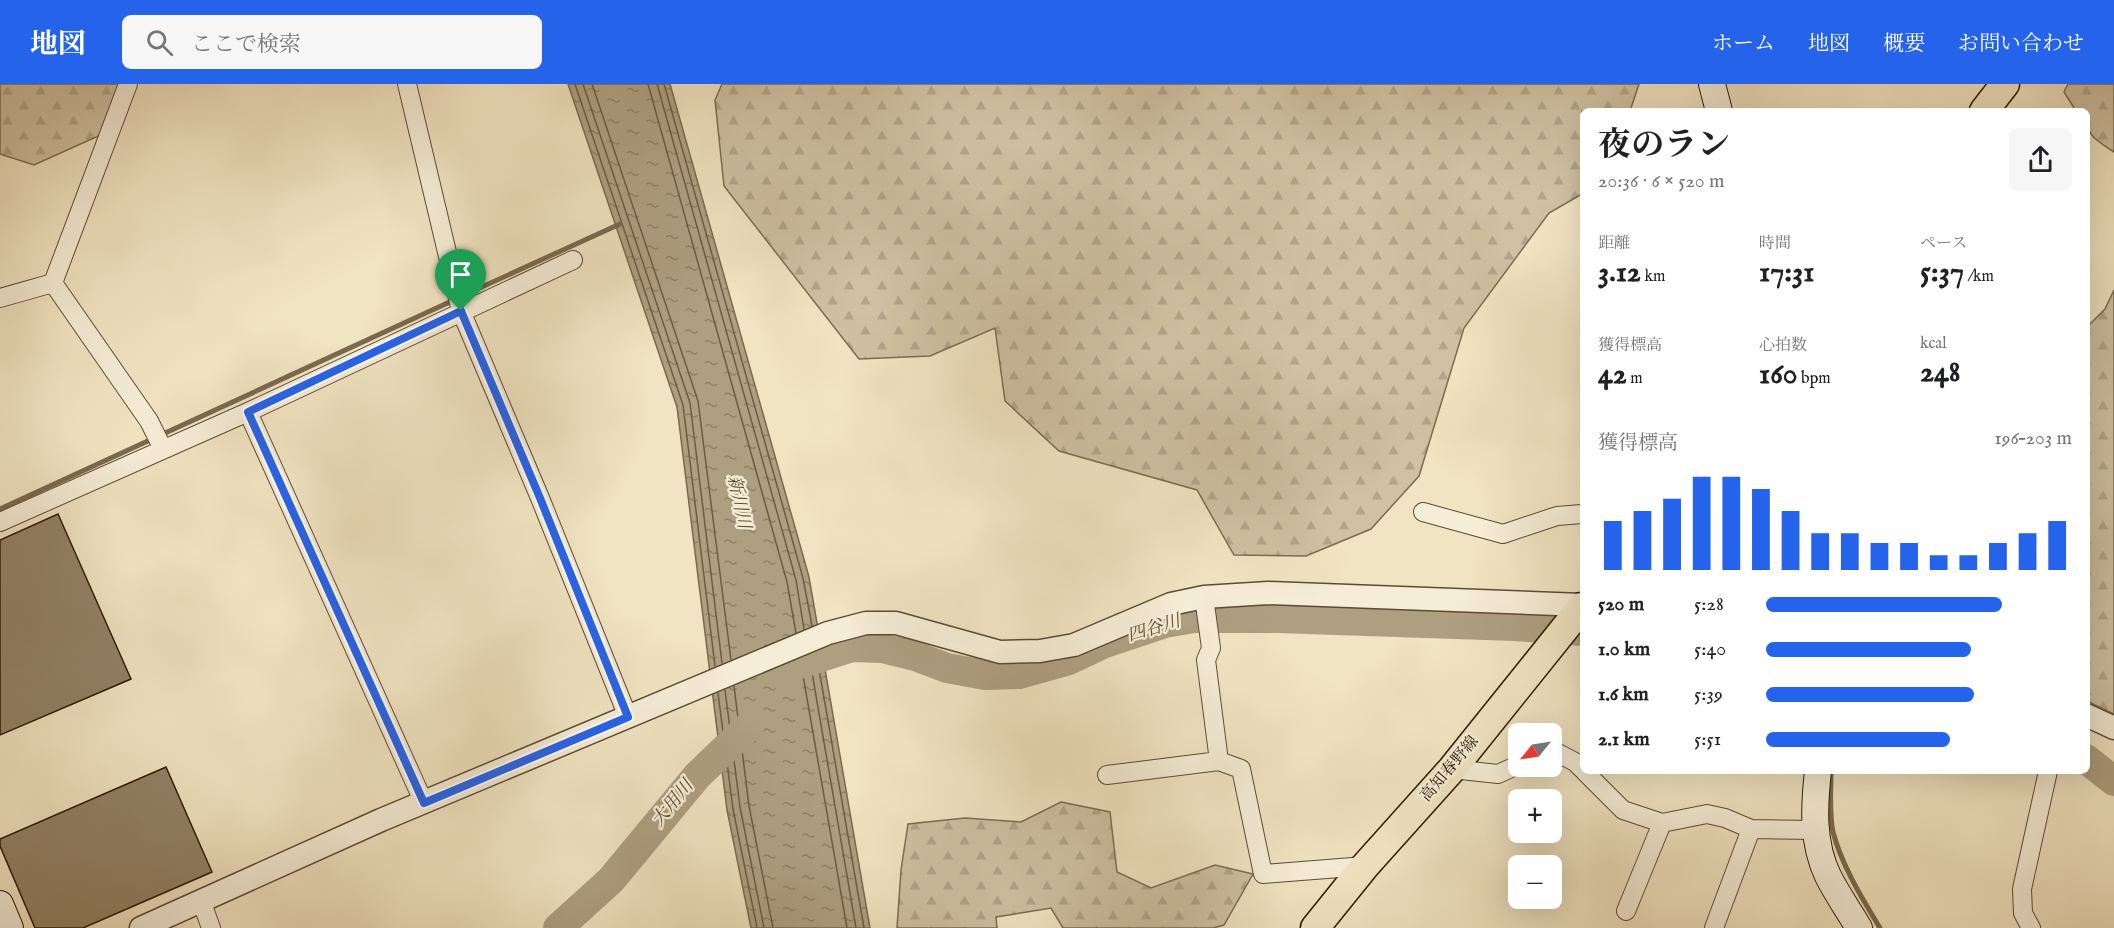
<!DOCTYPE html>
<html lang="ja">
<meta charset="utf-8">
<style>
:root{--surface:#fff;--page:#f6f6f6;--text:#202124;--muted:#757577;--accent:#2563eb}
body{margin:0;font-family:"IM FELL English","Noto Serif JP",serif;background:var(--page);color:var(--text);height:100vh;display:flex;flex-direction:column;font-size:22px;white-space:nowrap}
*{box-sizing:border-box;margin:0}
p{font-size:20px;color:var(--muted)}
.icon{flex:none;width:33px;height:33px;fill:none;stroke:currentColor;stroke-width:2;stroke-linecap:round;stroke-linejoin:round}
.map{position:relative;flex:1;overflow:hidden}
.side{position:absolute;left:1580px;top:24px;width:510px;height:666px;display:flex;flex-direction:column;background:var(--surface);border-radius:9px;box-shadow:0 6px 24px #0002}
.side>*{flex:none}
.needle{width:39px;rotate:240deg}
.tools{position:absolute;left:1508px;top:639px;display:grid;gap:12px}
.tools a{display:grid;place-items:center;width:54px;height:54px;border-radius:9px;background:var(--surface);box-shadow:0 6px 24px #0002;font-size:30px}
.pin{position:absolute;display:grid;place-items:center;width:51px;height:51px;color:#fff;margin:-62px -26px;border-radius:50% 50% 50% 0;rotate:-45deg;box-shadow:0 0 6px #0007}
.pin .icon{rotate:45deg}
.round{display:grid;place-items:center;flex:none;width:63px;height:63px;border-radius:9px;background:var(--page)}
.head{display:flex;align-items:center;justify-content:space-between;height:102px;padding:0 18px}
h1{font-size:33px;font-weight:700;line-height:45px}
.metrics{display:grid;grid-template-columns:repeat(3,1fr);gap:9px;height:102px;padding:6px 18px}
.metrics div{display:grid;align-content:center}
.metrics b{font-size:30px;font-weight:700}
.metrics small{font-size:16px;font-weight:400}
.metrics p{font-size:16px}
.chart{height:168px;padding:12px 18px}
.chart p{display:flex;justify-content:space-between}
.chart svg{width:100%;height:108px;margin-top:6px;stroke:var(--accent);stroke-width:6}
ul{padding:0 18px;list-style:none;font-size:20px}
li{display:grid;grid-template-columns:96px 72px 1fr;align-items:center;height:45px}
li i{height:15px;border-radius:8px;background:var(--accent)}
header{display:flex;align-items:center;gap:36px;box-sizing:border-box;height:84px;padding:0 30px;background:var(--accent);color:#fff}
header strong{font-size:28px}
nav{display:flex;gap:33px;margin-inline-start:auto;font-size:21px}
.search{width:420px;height:54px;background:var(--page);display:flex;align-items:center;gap:15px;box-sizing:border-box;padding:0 21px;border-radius:9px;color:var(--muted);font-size:22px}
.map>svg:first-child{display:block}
</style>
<header>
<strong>地図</strong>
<div class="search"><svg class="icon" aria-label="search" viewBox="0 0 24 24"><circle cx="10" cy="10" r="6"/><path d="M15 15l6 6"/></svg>ここで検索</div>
<nav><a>ホーム</a><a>地図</a><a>概要</a><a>お問い合わせ</a></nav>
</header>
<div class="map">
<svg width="2114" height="844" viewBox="0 0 2114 844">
<defs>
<pattern id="forest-firs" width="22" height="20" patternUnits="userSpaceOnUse" patternTransform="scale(1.5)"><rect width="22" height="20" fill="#cfc1a2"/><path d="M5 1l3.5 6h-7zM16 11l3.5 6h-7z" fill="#b2a58a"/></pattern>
<pattern id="water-ripples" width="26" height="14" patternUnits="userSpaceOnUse" patternTransform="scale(1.5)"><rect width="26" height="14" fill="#ae9f81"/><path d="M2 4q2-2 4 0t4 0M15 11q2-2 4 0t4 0" fill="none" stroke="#8e8167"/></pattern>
</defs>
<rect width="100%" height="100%" fill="#f1e4c2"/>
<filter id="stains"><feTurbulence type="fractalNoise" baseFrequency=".00333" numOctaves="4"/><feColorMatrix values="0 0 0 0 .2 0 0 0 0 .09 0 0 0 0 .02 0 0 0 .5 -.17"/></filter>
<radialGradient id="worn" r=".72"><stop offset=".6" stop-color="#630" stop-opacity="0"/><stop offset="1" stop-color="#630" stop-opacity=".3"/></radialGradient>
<path fill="url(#forest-firs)" stroke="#7d6c52" stroke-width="1.5" d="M0,0H123L103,50L34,81L0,70Z
M722,0H1639L1630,27H1582V110L1549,129L1464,244L1419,392L1371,445L1306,472L1234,471L1197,406L1059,367L1005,317L995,244L930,272L859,275L724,102L715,16Z
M2068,0H2114V68C2094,55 2086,52 2086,27H2076L2064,8Z
M2114,206V630L2087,617L2086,244L2105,225Z
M1061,718L1110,728L1117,788L1151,804L1215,781L1253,790L1224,841L1213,844H1063L1051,824L996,833L997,844H897L901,786L908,740L965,734L1021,738Z"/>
<path fill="url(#water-ripples)" stroke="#7a694f" stroke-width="1.5" d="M568,0H670L809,493L870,844H751L727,726L677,323Z"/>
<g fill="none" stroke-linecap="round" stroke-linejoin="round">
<path stroke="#6c5c42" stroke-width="1.5" d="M575,0L683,321L715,582
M583,0L690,319L722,579
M592,0L698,317L731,576
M648,0L787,498L796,549
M657,0L796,496L804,545
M664,0L803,494L812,542
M816,568L864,844
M809,571L856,844
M800,574L847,844
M734,602L749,722L773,844
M725,606L740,723L764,844
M718,609L733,725L757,844"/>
<path stroke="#7a694f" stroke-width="5" d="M462,212L620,140
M0,425L454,216
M1831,687C1831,706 1829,729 1833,748C1842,782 1862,814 1880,844"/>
<path stroke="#ae9f81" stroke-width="30" d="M784,585L852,563L882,564L915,572L947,584L985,591L1019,590L1069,576L1105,559L1165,539L1194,534H1278L1515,542L1582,547
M2086,675L2114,697
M558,844L611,796L697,692L749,642"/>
</g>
<path fill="#928266" stroke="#2b1803" stroke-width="1.5" d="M58,430L131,595L0,651V456Z
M166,683L212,788L83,844H35L0,762V755Z"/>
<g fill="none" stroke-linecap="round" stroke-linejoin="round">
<g stroke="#5c4b33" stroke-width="20">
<path id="minor" d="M407,0L461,227L540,414L628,633
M53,199L149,337L163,365
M0,214L53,199L128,0
M248,328L424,719
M1423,428L1503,450L1557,432L1582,430
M0,438L248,328L573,176
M1204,513L1211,564L1206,576L1219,677L1241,685L1263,790L1365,782
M1551,670L1556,668L1575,678L1582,685
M1452,685L1498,690L1518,681
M1584,687L1623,726L1662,739L1707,730L1725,734L1751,745L1815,746
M1107,691L1219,677
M201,816L211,844
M1626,827L1662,739
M1714,844L1751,745
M2031,844L2023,829L2022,805L2048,687"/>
</g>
<g stroke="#5c4b33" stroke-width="25">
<path id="tertiary" d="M2086,631L2114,644
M141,844L381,736L828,549L866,539H896L1000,568L1040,567L1074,561L1171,520L1204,513L1268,509L1582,521"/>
</g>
<g stroke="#2b1803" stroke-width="28">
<path id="secondary" d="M1712,0L1719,27
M1818,687C1814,722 1812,759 1828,792C1837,810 1849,827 1859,844
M0,820L10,844"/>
</g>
<g stroke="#2b1803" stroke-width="31">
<path id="primary" d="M1984,27L2005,0
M1315,844L1365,782L1452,685L1582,523"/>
</g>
<use href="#minor" stroke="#f6edd7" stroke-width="18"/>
<use href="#tertiary" stroke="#f6edd7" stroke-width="22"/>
<use href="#secondary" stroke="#f6edd7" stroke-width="26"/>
<use href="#primary" stroke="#f1e4c2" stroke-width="28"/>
</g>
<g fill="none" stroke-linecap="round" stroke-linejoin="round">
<g stroke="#fff" stroke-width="12">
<path id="route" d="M461,227L540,414L628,633L424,719L248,328Z"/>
</g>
<use href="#route" stroke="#2563eb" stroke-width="8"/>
</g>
<g text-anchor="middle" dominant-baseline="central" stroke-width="4.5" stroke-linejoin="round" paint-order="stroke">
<g font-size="16" fill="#2b1803" stroke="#f6edd7">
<text transform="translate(1450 685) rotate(-50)">高知春野線</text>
</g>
<g font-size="18" font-style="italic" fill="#5f4e35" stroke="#f6edd7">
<text transform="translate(738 418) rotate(78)">新川川</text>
<text transform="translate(1154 545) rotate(-17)">四谷川</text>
<text transform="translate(673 720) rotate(-51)">大用川</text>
</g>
</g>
<rect width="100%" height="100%" filter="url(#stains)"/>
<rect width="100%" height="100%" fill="url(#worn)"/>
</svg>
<div class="tools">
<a><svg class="needle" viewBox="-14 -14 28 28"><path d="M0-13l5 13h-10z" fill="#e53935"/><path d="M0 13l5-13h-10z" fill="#757577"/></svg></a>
<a>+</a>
<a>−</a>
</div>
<div class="pin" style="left:461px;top:227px;background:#1e9e55"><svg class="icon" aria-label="arrive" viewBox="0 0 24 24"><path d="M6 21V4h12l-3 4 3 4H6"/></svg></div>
<section class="side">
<div class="head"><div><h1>夜のラン</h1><p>20:36 · 6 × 520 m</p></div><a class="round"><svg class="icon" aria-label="share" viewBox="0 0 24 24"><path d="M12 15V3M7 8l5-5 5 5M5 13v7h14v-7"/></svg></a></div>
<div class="metrics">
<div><p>距離</p><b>3.12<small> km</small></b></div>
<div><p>時間</p><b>17:31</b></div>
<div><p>ペース</p><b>5:37<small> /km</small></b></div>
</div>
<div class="metrics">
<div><p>獲得標高</p><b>42<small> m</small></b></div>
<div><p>心拍数</p><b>160<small> bpm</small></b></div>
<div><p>kcal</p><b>248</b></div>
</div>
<div class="chart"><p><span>獲得標高</span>196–203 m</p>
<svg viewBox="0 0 160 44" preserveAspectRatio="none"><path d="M5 44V24M15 44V20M25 44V15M35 44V6M45 44V6M55 44V11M65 44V20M75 44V29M85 44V29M95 44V33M105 44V33M115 44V38M125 44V38M135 44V33M145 44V29M155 44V24"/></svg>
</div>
<ul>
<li><b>520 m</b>5:28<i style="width:77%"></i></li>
<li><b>1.0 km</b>5:40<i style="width:67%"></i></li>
<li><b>1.6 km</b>5:39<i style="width:68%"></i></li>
<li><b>2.1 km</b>5:51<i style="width:60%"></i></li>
</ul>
</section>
</div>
